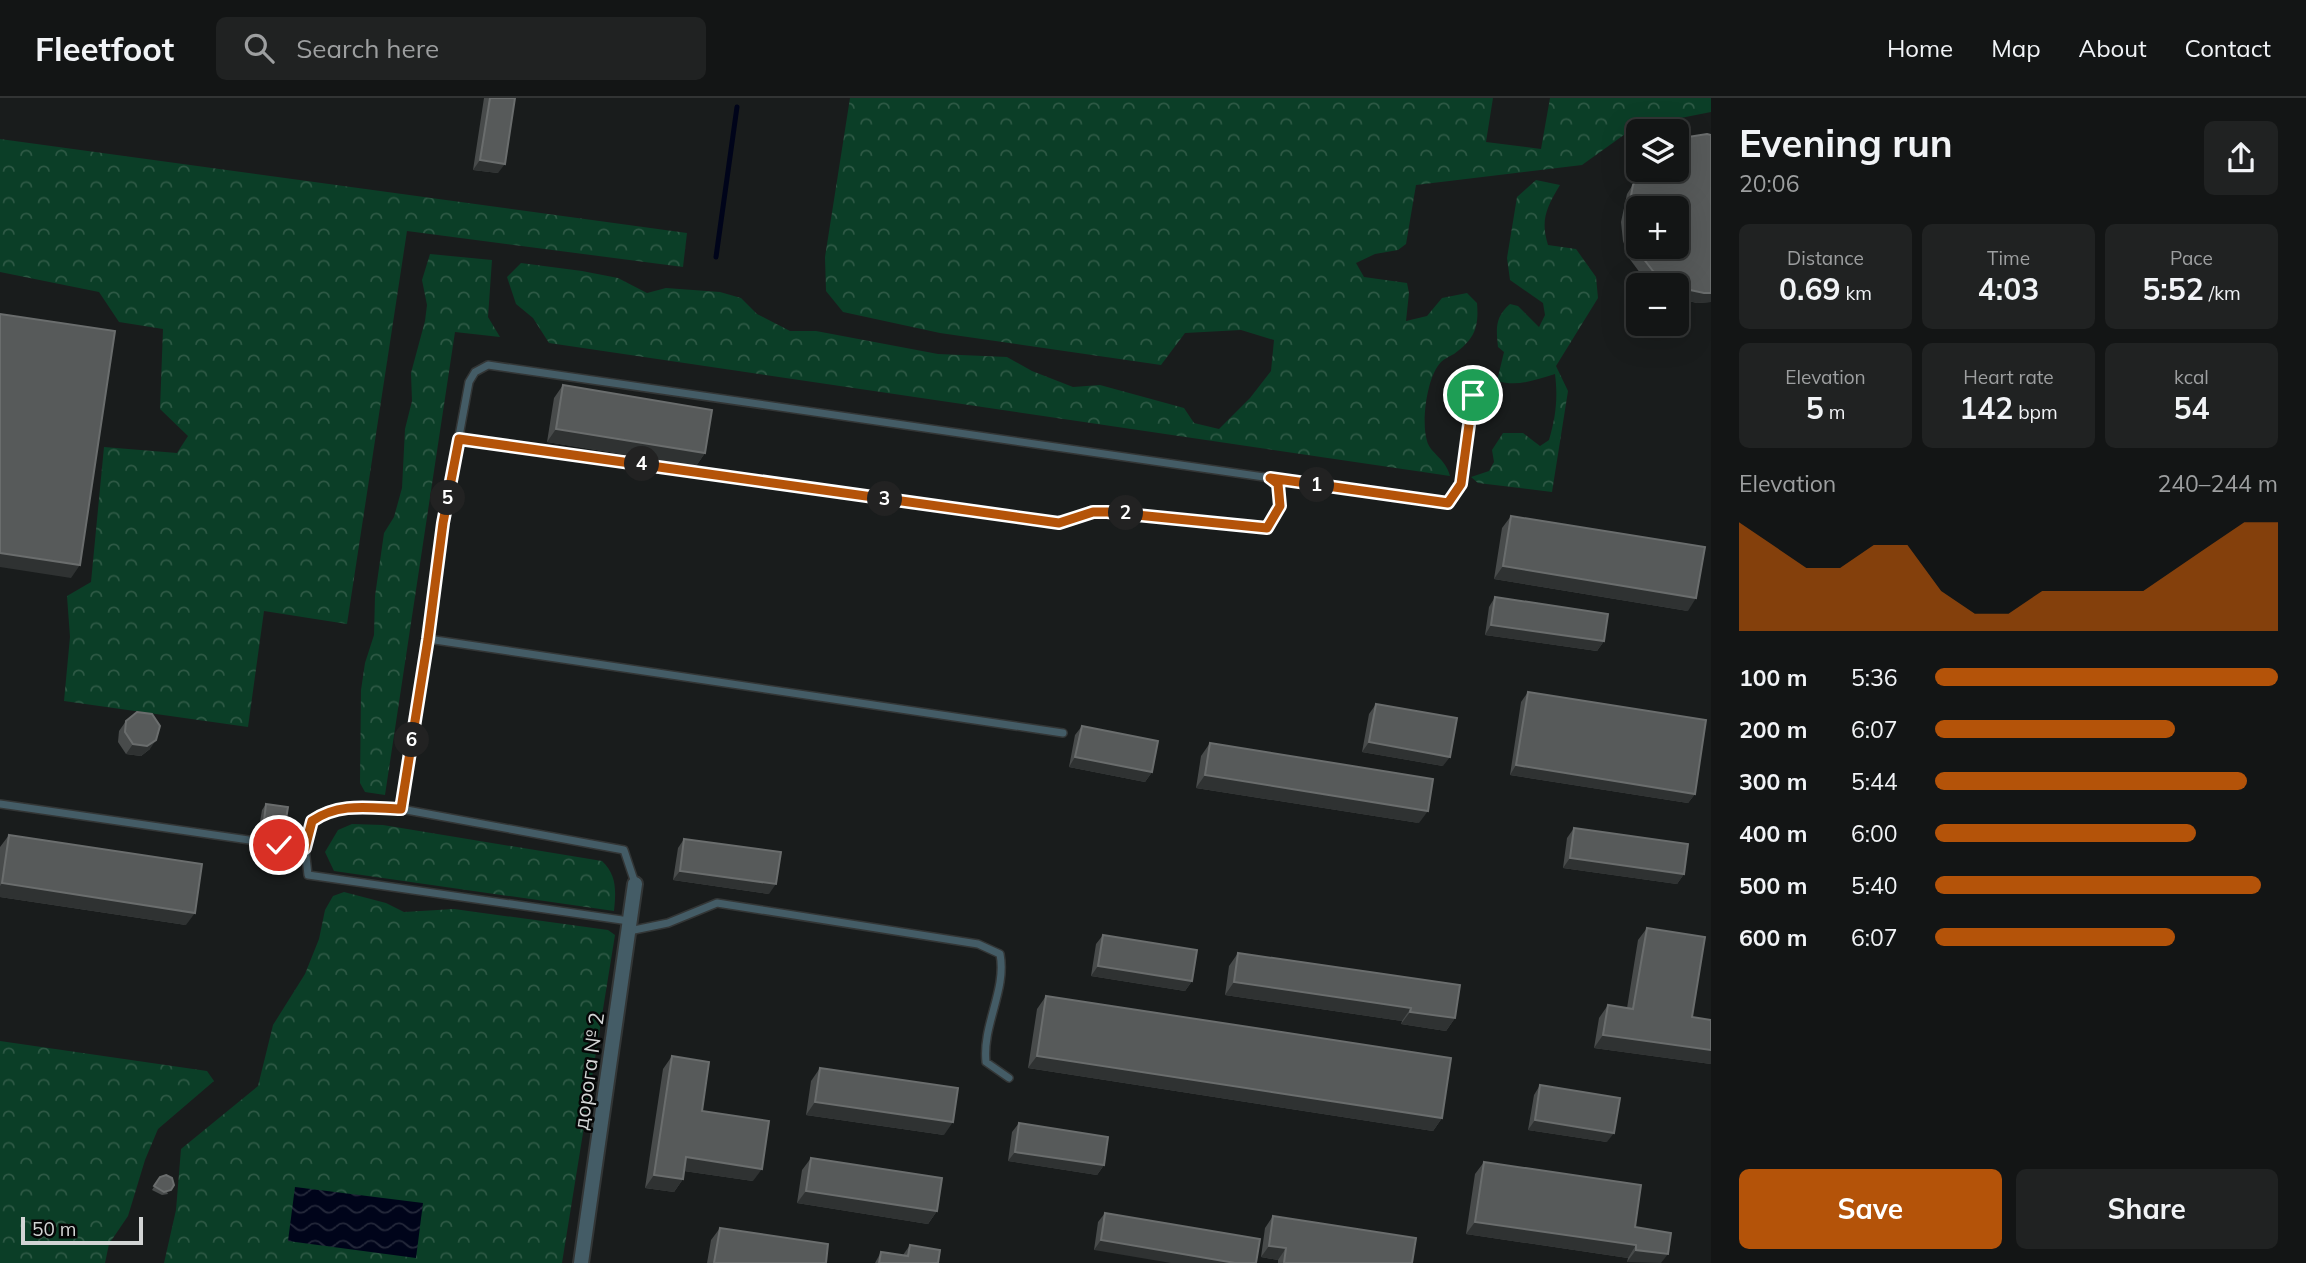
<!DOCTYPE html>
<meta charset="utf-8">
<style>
:root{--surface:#131515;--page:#202222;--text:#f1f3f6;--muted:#9d9fa0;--line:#323434;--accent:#b45309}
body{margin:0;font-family:Mulish,sans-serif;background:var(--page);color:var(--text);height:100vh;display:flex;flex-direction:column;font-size:26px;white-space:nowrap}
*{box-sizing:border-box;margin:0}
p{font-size:23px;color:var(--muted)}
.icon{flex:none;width:38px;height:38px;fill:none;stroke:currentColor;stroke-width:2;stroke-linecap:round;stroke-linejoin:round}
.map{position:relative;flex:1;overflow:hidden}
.details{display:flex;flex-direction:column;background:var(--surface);width:595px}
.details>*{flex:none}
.controls{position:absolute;left:1626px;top:21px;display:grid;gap:14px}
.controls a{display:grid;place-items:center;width:63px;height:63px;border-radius:10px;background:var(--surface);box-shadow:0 7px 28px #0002,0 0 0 2px var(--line);font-size:35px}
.scale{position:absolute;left:21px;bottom:18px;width:122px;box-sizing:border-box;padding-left:7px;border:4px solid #d2d4d4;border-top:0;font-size:19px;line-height:24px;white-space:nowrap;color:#d2d4d4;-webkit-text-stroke:5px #050606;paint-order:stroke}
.pin{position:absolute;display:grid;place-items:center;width:60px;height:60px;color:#fff;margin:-30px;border:4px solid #fff;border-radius:50%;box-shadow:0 2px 7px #0007}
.km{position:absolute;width:35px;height:35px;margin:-18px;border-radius:50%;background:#222;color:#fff;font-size:19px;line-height:35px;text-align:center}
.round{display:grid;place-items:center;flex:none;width:74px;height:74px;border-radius:10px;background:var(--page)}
.head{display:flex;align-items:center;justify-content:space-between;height:119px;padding:0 28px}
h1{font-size:38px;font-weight:700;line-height:52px}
.figures{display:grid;grid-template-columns:repeat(3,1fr);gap:10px;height:119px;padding:7px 28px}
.figures div{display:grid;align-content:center;border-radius:10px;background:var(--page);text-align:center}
.figures b{font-size:30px;font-weight:700}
.figures small{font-size:19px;font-weight:400}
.figures p{font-size:19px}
.chart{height:196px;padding:14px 28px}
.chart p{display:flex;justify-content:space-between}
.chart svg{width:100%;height:126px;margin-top:7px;fill:var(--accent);opacity:.7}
.button{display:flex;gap:14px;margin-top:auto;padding:14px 28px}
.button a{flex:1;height:80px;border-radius:10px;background:var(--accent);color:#fff;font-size:28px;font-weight:700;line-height:80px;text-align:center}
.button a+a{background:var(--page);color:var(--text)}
ul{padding:0 28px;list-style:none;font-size:23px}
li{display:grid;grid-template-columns:112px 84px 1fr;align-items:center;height:52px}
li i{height:18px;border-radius:9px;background:var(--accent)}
header{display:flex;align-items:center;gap:42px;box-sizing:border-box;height:98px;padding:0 35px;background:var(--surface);border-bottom:2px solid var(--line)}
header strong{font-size:33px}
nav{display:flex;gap:38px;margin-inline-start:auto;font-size:24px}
.search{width:490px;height:63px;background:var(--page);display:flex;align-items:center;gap:18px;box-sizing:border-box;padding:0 24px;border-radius:10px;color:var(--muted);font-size:26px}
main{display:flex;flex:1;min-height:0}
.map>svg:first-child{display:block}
</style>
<header>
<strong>Fleetfoot</strong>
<div class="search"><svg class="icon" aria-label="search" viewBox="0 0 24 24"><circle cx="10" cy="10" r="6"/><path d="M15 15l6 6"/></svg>Search here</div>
<nav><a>Home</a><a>Map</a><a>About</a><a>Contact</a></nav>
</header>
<main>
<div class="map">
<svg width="1711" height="1165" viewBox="0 0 1711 1165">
<defs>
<pattern id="forest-crowns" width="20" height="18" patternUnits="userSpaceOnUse" patternTransform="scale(1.75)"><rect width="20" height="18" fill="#0b3e27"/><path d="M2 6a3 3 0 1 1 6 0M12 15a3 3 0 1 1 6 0" fill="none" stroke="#2e5945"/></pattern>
<pattern id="water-waves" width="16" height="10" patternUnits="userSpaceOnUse" patternTransform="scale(1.75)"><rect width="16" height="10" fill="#00041a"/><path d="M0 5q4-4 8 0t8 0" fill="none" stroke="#24283a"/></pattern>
</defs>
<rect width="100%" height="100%" fill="#191c1c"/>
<path fill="url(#forest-crowns)" d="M850,0H1493L1486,44L1541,51L1550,0H1711V14L1635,29L1582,67L1416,87L1406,146L1398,152L1375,156L1356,165L1364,179L1407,185L1409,195L1406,223L1427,218L1442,200L1467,195L1477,205C1479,229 1475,241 1454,256C1450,258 1444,261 1441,264C1427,278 1421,324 1427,343C1430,355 1446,361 1450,378L549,245L533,220L516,206L507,179L521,165L582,173L618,180L647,195L666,190L720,194L741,200L757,216L790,233H816L938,256L1007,259L1032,273L1073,289L1100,287L1184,310L1194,325L1219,331L1250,300L1271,273L1274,242L1241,232L1185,235L1161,267L940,235L843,214L826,193L825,159Z
M0,41L687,135L683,169L407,133L347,526L264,513L248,629L64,603L70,539L67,498L91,484L104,349L177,355L188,338L160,311L163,231L119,224L99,194L0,174Z
M1536,82L1560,87C1547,109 1540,121 1548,147L1576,151L1596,179L1598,200L1556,268L1568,293L1552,394L1478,385L1471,379L1489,373L1494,364L1492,352L1503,335H1523L1540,348L1549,342C1556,319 1558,299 1555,276C1535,282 1518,289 1497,283L1504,254L1498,249C1496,230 1495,219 1510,206L1518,208L1539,229L1545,217L1543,205L1510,182L1507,160L1517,99Z
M430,156L492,162L488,219L500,239L455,234L385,697L365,694L360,685L361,592L365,565L374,537L375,498L384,435L394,419L402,390L405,331L412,303L411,275L425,223L427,207L422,182Z
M352,726L383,727L602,763C617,777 616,793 614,813L334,773L325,754L338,732Z
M344,794L386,805L404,814L454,811L608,832L615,837L562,1165H164L176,1112L181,1051L258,988L273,927L305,876L319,841L325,812L333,798Z
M0,943L207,973L214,983L158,1031L145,1062L128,1118L109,1146L105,1165H0Z"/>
<path fill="url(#water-waves)" d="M295,1089L423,1105L416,1160L288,1143Z"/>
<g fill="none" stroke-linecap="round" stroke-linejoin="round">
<path stroke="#00041a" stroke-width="5" d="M716,159L737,9"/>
<g stroke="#333636" stroke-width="10">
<path id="service" d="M459,341L1059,425L1093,414H1107L1267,430L1280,408L1278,385L1271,380L488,267L475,274L469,284L443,425L428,541L401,711L624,752L635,785
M1271,380L1448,405L1461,386L1473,297
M428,541L1063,635
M0,706L305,750C307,743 308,729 313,723C327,702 379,710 401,711
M305,750L308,777L629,823
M629,833L668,825L717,805L978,846L1000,856C1007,892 982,927 986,964L1009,980"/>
</g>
<g stroke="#333636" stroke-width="18">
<path id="minor" d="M581,1165L635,786"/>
</g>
<use href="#service" stroke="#445c66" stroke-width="7"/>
<use href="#minor" stroke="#445c66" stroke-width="14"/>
</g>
<path fill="#484b4b" d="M484,0H515L498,75L473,72Z
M1711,37V204L1697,205L1676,200V187H1653L1646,183L1629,160L1623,143L1621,124L1627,96L1642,72H1676Z
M563,287L705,355L696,368L547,344L554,300Z
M1511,418L1688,513L1494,481L1502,430Z
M1495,499L1604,543L1597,553L1485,537L1489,509Z
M1528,594L1695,696L1688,705L1510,677L1521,604Z
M1376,606L1443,668L1362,654L1369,616Z
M126,623L150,651L141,658L126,656L118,644L119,633Z
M1082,628L1152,674L1145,684L1069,669L1075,637Z
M1210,645L1419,725L1196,690L1201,658Z
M266,706L281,733L259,730L262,712Z
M1574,730L1684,776L1677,786L1563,770L1567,740Z
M9,737L186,827L0,799V749Z
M684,741L769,796L673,782L678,750Z
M1647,830L1692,919L1711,922V966L1594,950L1599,920L1608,907L1627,910L1638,842Z
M1103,837L1192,883L1185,893L1091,878L1096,846Z
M1238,855L1455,920L1446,933L1401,926L1402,923L1225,897L1229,868Z
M1046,898L1442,1020L1433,1033L1028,970L1037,911Z
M672,958L702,1013L753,1083L684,1073L683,1081L674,1094L645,1090L663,971Z
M820,970L944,1037L806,1017L811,983Z
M1540,987L1607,1044L1528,1032L1534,997Z
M1019,1025L1104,1067L1097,1077L1008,1063L1012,1034Z
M811,1060L937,1113L928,1126L797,1105L802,1072Z
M1484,1064L1635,1129L1668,1156L1627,1164L1628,1160L1466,1136L1475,1076Z
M160,1079L168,1096L162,1097L152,1092Z
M1105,1115L1260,1141L1094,1152L1098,1124Z
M1273,1118L1412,1165H1278V1162L1261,1159L1265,1130Z
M720,1130L826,1165H707L711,1142Z
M910,1147L938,1165H875L881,1154L903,1157Z"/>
<path fill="#2f3232" d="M480,62L505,66L498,75L473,72Z
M1676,189L1711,195V204L1697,205L1676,200Z
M556,331L705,355L696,368L547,344Z
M0,455L80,467L71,480L0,469Z
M1503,468L1696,500L1688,513L1494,481Z
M1491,527L1604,543L1597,553L1485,537Z
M156,642L150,651L141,658L126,656L133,646Z
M1369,644L1450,659L1443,668L1362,654Z
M1075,659L1152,674L1145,684L1069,669Z
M1516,667L1695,696L1688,705L1510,677Z
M1205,677L1428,713L1419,725L1196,690Z
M264,723L285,727L281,733L259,730Z
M1570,760L1684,776L1677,786L1563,770Z
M680,773L776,786L769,796L673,782Z
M2,785L195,815L186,827L0,799V788Z
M1098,868L1192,883L1185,893L1091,878Z
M1234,884L1411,910L1402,923L1225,897Z
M1410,914L1455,920L1446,933L1401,926Z
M1603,937L1711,952V966L1594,950Z
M1037,958L1442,1020L1433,1033L1028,970Z
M815,1004L953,1024L944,1037L806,1017Z
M1535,1022L1614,1035L1607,1044L1528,1032Z
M1015,1054L1104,1067L1097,1077L1008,1063Z
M686,1059L762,1071L753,1083L677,1072Z
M654,1077L683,1081L674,1094L645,1090Z
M806,1093L937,1113L928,1126L797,1105Z
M1475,1124L1636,1147L1628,1160L1466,1136Z
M1101,1142L1235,1165H1171L1094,1152Z
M1269,1148L1286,1150L1278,1162L1261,1159Z
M1636,1152L1668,1156L1661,1165L1627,1164Z"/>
<path fill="#575a5a" stroke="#6a6d6d" stroke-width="2" fill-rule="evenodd" d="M490,0H515L505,66L480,62Z
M1707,36L1711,37V195H1704L1676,189V187H1674L1653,173L1636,151L1630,133L1628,114L1633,87L1643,72H1676V43L1688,39ZM1638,110H1676V149H1638Z
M0,216L115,233L80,467L0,455Z
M563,287L712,312L705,355L556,331Z
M1511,418L1705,449L1696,500L1503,468Z
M1495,499L1608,516L1604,543L1491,527Z
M1528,594L1706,622L1695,696L1516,667Z
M1376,606L1457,620L1450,659L1369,644Z
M137,614L152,616L160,628L156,642L147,648L133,646L125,634L126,623Z
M1082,628L1158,643L1152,674L1075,659Z
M1210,645L1433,681L1428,713L1205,677Z
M266,706L288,709L285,727L264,723Z
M1574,730L1688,746L1684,776L1570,760Z
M9,737L202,766L195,815L2,785Z
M684,741L781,754L776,786L680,773Z
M1647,830L1705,839L1692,919L1711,922V952L1603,937L1608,907L1633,911Z
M1103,837L1197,852L1192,883L1098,868Z
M1238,855L1460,887L1455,920L1410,914L1411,910L1234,884Z
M1046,898L1451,960L1442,1020L1037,958Z
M672,958L709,964L702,1013L769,1023L762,1071L686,1059L683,1081L654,1077Z
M820,970L958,990L953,1024L815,1004Z
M1540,987L1620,1000L1614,1035L1535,1022Z
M1019,1025L1108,1039L1104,1067L1015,1054Z
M811,1060L942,1080L937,1113L806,1093Z
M1484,1064L1641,1087L1635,1129L1671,1135L1668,1156L1636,1152V1147L1475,1124Z
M166,1077L172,1080L174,1087L171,1092L164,1094L154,1088L160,1079Z
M1105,1115L1260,1141L1256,1165H1235L1101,1142Z
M1273,1118L1416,1140L1412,1165H1284L1286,1150L1269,1148Z
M720,1130L828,1146L826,1165H714Z
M910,1147L940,1152L938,1165H879L881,1154L908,1158Z"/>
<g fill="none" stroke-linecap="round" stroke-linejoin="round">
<g stroke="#fff" stroke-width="14">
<path id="route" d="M279,747L305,750L312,723C339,704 370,710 401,711L428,541L443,425L459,341L1059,425L1093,414H1107L1267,430L1280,408L1278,386L1270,380L1448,405L1461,386L1473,297"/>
</g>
<use href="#route" stroke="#b45309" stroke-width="9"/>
</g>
<g text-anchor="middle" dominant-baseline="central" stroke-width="5" stroke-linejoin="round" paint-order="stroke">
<g font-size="21" fill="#d2d4d4" stroke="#050606">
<text transform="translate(588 973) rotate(-82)">дорога № 2</text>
</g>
</g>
</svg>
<div class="controls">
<a><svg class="icon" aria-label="layers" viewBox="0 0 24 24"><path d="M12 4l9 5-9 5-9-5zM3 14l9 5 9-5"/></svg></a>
<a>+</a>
<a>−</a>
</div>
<div class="scale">50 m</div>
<div class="pin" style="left:1473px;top:297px;background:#1e9e55"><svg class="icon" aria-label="arrive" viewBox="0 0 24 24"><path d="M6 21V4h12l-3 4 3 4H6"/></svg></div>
<div class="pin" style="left:279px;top:747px;background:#d93025"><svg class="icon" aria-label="check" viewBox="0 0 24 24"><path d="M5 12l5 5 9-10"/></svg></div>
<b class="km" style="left:1317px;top:387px">1</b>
<b class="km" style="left:1126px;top:415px">2</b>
<b class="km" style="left:885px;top:401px">3</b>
<b class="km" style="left:642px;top:366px">4</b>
<b class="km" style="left:448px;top:400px">5</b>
<b class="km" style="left:412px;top:642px">6</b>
</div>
<section class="details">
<div class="head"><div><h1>Evening run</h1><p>20:06</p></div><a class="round"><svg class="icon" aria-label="share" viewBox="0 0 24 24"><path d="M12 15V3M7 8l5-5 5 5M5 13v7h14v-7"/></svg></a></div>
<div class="figures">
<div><p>Distance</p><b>0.69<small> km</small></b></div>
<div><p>Time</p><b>4:03</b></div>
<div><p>Pace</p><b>5:52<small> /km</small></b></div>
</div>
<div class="figures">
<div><p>Elevation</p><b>5<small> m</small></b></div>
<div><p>Heart rate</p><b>142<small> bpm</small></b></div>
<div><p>kcal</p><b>54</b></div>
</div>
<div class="chart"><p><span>Elevation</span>240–244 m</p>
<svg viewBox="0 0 160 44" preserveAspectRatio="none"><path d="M0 44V6L10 14L20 22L30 22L40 14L50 14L60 30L70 38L80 38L90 30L100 30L110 30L120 30L130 22L140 14L150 6L160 6V44z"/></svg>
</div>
<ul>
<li><b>100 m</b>5:36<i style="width:100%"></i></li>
<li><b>200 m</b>6:07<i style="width:70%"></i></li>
<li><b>300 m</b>5:44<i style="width:91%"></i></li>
<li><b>400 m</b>6:00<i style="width:76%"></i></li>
<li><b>500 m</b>5:40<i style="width:95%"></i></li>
<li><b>600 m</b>6:07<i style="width:70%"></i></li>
</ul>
<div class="button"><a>Save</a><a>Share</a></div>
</section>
</main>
